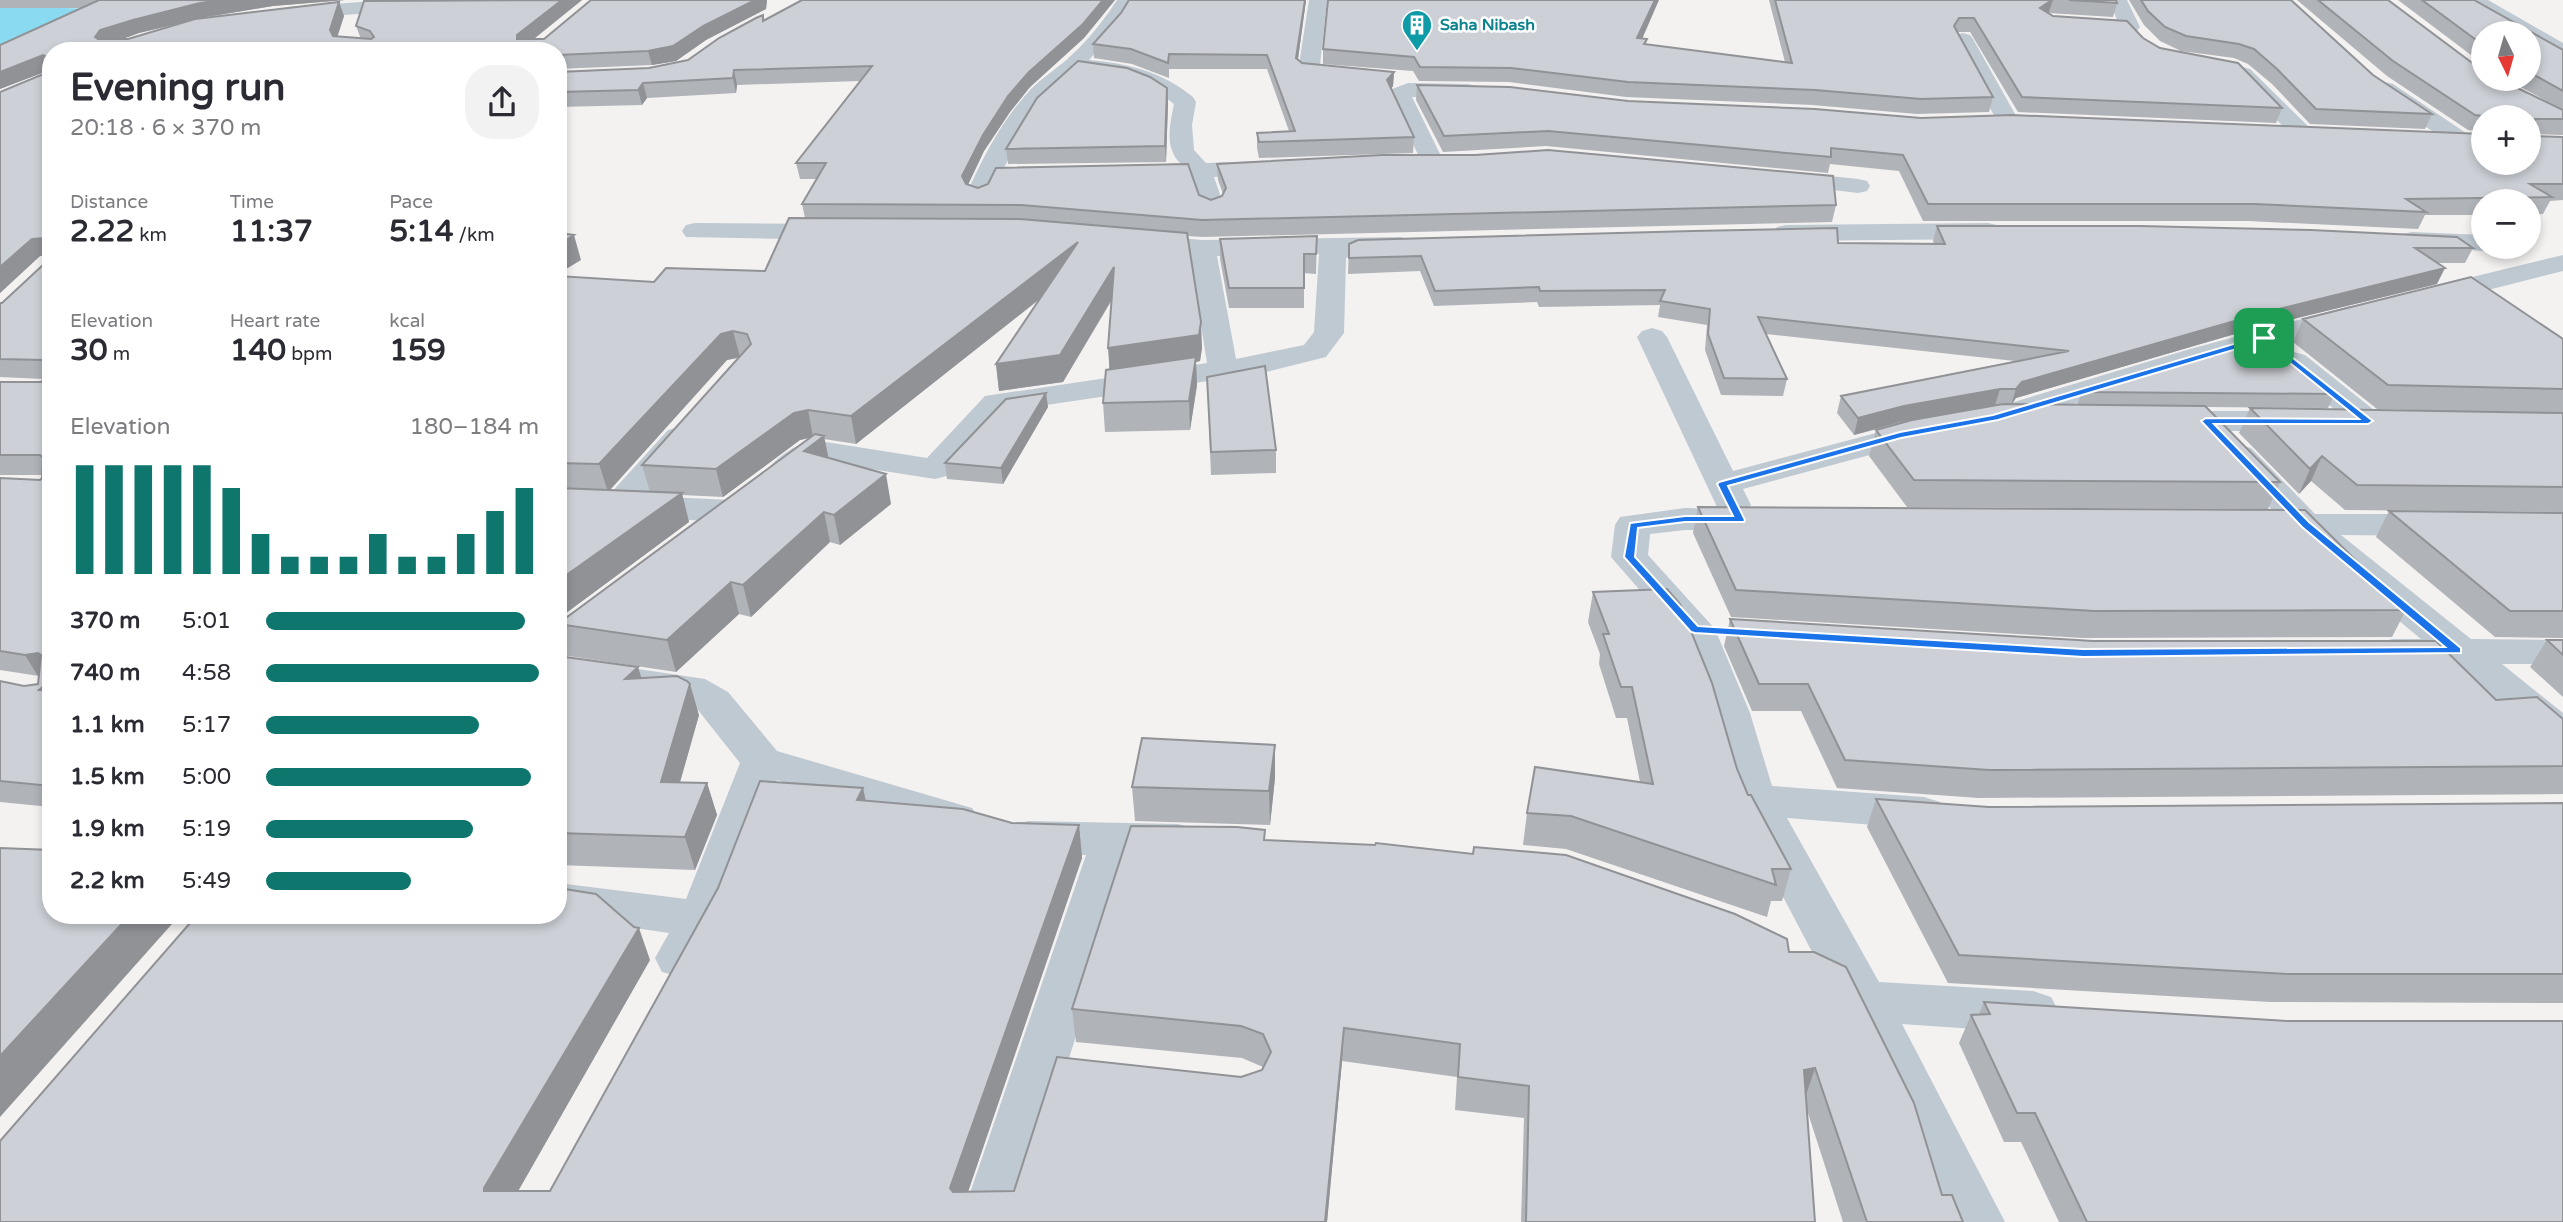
<!DOCTYPE html>
<meta charset="utf-8">
<style>
:root{--surface:#fff;--page:#f2f2f3;--text:#2b2b33;--muted:#7c7c81;--accent:#0f766e}
body{margin:0;font-family:"Varela Round",sans-serif;background:var(--page);color:var(--text);height:100vh;display:flex;flex-direction:column;font-size:26px;white-space:nowrap}
*{box-sizing:border-box;margin:0}
p{font-size:23px;color:var(--muted)}
.icon{flex:none;width:38px;height:38px;fill:none;stroke:currentColor;stroke-width:2;stroke-linecap:round;stroke-linejoin:round}
.map{position:relative;flex:1;overflow:hidden}
.side{position:absolute;left:42px;top:42px;width:525px;height:882px;display:flex;flex-direction:column;background:var(--surface);border-radius:28px;box-shadow:0 4px 10px #0003}
.side>*{flex:none}
.needle{width:46px;rotate:175deg}
.buttons{position:absolute;left:2471px;top:21px;display:grid;gap:14px}
.buttons a{display:grid;place-items:center;width:70px;height:70px;border-radius:50%;background:var(--surface);box-shadow:0 4px 10px #0003;font-size:35px}
.pin{position:absolute;display:grid;place-items:center;width:60px;height:60px;color:#fff;margin:-30px;border-radius:14px;box-shadow:0 4px 10px #0006}
.round{display:grid;place-items:center;flex:none;width:74px;height:74px;border-radius:28px;background:var(--page)}
.headline{display:flex;align-items:center;justify-content:space-between;height:119px;padding:0 28px}
h1{font-size:38px;font-weight:700;line-height:52px}
.metrics{display:grid;grid-template-columns:repeat(3,1fr);gap:10px;height:119px;padding:7px 28px}
.metrics div{display:grid;align-content:center}
.metrics b{font-size:30px;font-weight:700}
.metrics small{font-size:19px;font-weight:400}
.metrics p{font-size:19px}
.chart{height:196px;padding:14px 28px}
.chart p{display:flex;justify-content:space-between}
.chart svg{width:100%;height:126px;margin-top:7px;stroke:var(--accent);stroke-width:6}
ul{padding:0 28px;list-style:none;font-size:23px}
li{display:grid;grid-template-columns:112px 84px 1fr;align-items:center;height:52px}
li i{height:18px;border-radius:9px;background:var(--accent)}
.map>svg:first-child{display:block}
</style>
<div class="map">
<svg width="2563" height="1222" viewBox="0 0 2563 1222">
<rect width="100%" height="100%" fill="#f4f1f1"/>
<path fill="#8adbf1" d="M0,7L2,6L96,9L0,58Z"/>
<g fill="none" stroke-linecap="round" stroke-linejoin="round">
<path fill="#bfc9d1" fill-rule="evenodd" d="M390,0H477L468,6L289,19L279,13L289,7Z
M1117,0H1135L1120,25L1089,60C1128,63 1162,72 1193,97L1196,102L1192,125L1194,150L1206,163L1268,161L1277,163L1280,168L1277,173L1214,177L1224,206L1220,211L1211,214L1202,211L1190,178L1130,177L1127,172L1130,167L1180,163C1164,147 1170,124 1174,104C1145,80 1114,74 1078,72L1049,96L1026,124L988,200L979,203L970,200L966,195C983,157 1002,120 1031,89C1041,79 1053,71 1064,62C1084,45 1103,22 1117,0Z
M1309,0H1327L1320,65L1359,70L1363,74L1359,78L1309,77L1302,75L1298,71Z
M2109,0H2127L2140,27L2137,31L2076,28L2073,24L2076,20H2117Z
M2465,0H2488L2563,43V57L2529,40V33H2518Z
M1963,33L1970,35L1973,39L2019,121L2016,126H2000L1997,121L1953,39L1956,35Z
M2243,67L2250,69L2311,129L2315,134L2311,139H2295L2236,77L2232,73L2236,69Z
M2385,82L2393,84L2469,135L2473,140L2469,145H2453L2377,94L2374,89L2377,84Z
M1408,83L1468,84L1476,86L1479,91L1476,96L1468,98L1412,97L1444,162L1440,167L1432,169L1424,167L1389,94L1392,89Z
M1782,171L1858,179L1867,181L1870,186L1867,191L1858,193L1773,183L1770,178L1773,173Z
M695,223L834,224L843,226L847,232L843,238L834,240L686,237L682,231L686,225Z
M1988,223L1997,225L2001,231L1997,237L1988,239L1786,241L1777,239L1773,233L1777,227L1786,225Z
M2412,232L2483,235V247H2494L2483,251L2403,246L2399,240L2403,234Z
M1139,234L1202,240L1400,237L1409,239L1413,245L1409,251C1389,256 1365,248 1346,258L1344,333L1326,357L1262,373L1006,411L947,476L935,479L820,461C803,474 791,487 769,481L764,474C774,459 795,444 813,440L927,458L985,396L1207,363L1190,255L1130,248L1126,242L1130,236ZM1319,254L1314,332L1304,345L1236,359L1217,256Z
M2563,255V271L2429,305L2419,302L2415,296L2419,290Z
M2350,306L2360,309L2364,315L2360,321L2212,361L2006,425L1995,428L1984,425L1979,418L1984,411L2190,349Z
M1652,328L1662,331L1667,337L1733,471L1925,420L1937,423L1941,430L1937,437L1743,489L1751,505L1748,509L1762,512L1767,520L1762,528L1749,531L1685,530L1650,534L1648,555L1715,629L1750,713L1772,786L1924,797L1940,802L1947,813L1940,824L1924,829L1787,818L1879,982L2033,991L2051,997L2059,1012L2051,1027L2033,1033L1902,1024L2005,1222H1946L1840,1005L1732,800L1708,713L1677,633L1611,557L1615,525L1620,517L1685,508L1718,509L1637,337L1642,331Z
M2294,352L2305,355L2379,414L2384,421L2379,428L2368,431L2357,428L2283,367L2279,361L2283,355Z
M2170,411H2295L2306,414L2311,421L2306,428L2295,431H2170L2159,428L2154,421L2159,414Z
M680,427L692,430L696,437L645,496L731,500L743,504L749,511L743,518L731,522L558,514V493L609,495L668,430Z
M2239,445L2251,448L2315,514H2435L2448,517L2453,525L2448,533L2435,536L2341,535L2471,639L2563,640V664H2502L2563,713V749L2548,745L2451,664L2393,663L2379,660L2373,651L2379,642L2393,639H2421L2296,535H2268L2255,532L2250,524L2255,516L2275,513L2222,455L2227,448Z
M558,657L705,679L728,692L777,751L972,808L979,819L972,830L956,835L777,780L726,919L698,972L680,977L662,972L655,958L669,933L546,915H558V883L686,899L740,763L698,710L680,700L558,683Z
M1028,821L1178,824L1194,828L1201,840L1194,852L1178,856H1132L1018,1222H960L1086,855L1028,853L1012,849L1005,837L1012,825Z"/>
</g>
<path fill="#b0b3b8" fill-rule="evenodd" d="M0,0H345L273,6L201,18L339,2L344,16L337,37L361,39L356,26L381,0H582L534,39H544L591,0H767L766,9L706,40L676,61L652,65L558,69V51H51V807L0,802V681L24,686L38,684L39,676L0,670V478L40,480L42,478V475H0V382H41L43,380V379L0,377V303H2L44,264V256H40L0,293V92L46,73V71L0,89L82,8H0ZM181,23L128,39H122L139,33Z
M802,0H1115L1084,38L1030,87L1010,112L984,151L968,185L978,188L1199,195L1211,200L1222,196L1223,194L1218,180L1217,164L1836,205L1832,222L1202,237L1187,236L1202,348L1200,361L1196,362L1197,385L1190,430L1105,432L1103,403L1109,370L1112,300L1063,382L999,391L996,364L1040,299L856,444L824,439L828,457L891,504L840,545L830,542L751,617L739,614L676,672L562,655L558,645V621L563,620L809,438L800,440L723,497L682,495L689,522L558,619V276L654,282L765,271L805,218L802,204L817,179H800L796,163L860,81L737,85L736,93L647,98L642,105L558,107V72L649,68L688,60L763,15L764,20ZM739,358L642,465L650,492L610,490L727,360Z
M1129,0H1306L1298,60L1302,63L1394,72L1393,86L1391,89L1414,137L1413,153L1259,158L1257,148V133L1289,131L1267,69H1169V78L1132,64L1094,58L1093,44L1121,13Z
M1769,0H2116L2117,3L2113,17L2048,13L2053,16L2143,38L2160,48L2282,108L2276,123L2018,112L1970,32H1958L1993,97L1989,112L1917,114L1812,105L1626,97L1509,82L1419,81L1413,71L1323,64V49L1642,39H1647L1646,44L1785,62Z
M2129,0H2291L2373,75L2432,114L2425,129L2310,124L2272,84L2248,64L2234,58L2181,51L2160,41L2144,25Z
M2297,0H2388L2480,69L2563,110V135L2535,134V136L2563,137V200L2550,201L2543,214H2529V201H2483V215H2425L2418,229L2248,221H1923L1899,171L1830,164L1828,173L1546,146L1443,152L1416,100L1417,85L1628,101L2483,163L2529,117H2483V132L2468,130L2387,76Z
M2398,0H2474L2563,50V110L2506,79H2529V33H2483V64Z
M1167,88L1168,103L1166,162L1008,164L1006,149Z
M1937,226L2473,248L2465,263H2437V284L2252,329L2016,398L2012,404L2077,405L2082,392L2335,394L2328,408L2207,407L2280,482L2268,509L1907,507L1869,456L1876,430L1909,421L1854,435L1837,413L1841,396L2015,361L1766,334L1787,379L1783,396L1721,395L1705,350L1707,325L1658,317L1660,305L1539,307L1537,302L1434,306L1420,271L1348,274L1349,244L1838,243L1934,244L1933,241Z
M1317,236L1316,274L1304,273V308H1229L1220,259V239Z
M2303,319L2563,339V512L2345,510L2311,481L2299,494L2239,433L2250,408L2528,413L2377,409L2293,342Z
M1207,377L1276,450V473L1211,475Z
M1046,393L1048,407L1003,484L947,479L945,463Z
M1698,507L2406,610L2392,637L2083,638L1731,617L1693,533Z
M2389,511L2563,513V638L2495,637L2376,537Z
M1593,592L1737,769L1748,795L1791,869L1782,901H1771L1767,917L1566,849L1523,845L1527,813L1640,782L1627,718H1616L1599,664L1600,654L1588,622Z
M1730,619L2496,700L2563,719V794L1979,798L1837,788L1801,711H1752L1724,646Z
M2547,640H2563V697L2530,667Z
M558,656L642,678L699,715L680,782L707,783L717,815L695,870L558,865Z
M1275,745V778L1270,825L1135,821L1132,787Z
M1876,799L1989,807L2563,803V1003L2270,1002L1948,983L1867,827Z
M866,801L1012,823L1079,825L1082,858L968,1192L1014,1191L1241,1077L1262,1070L1263,1067L1242,1058L1076,1042L1072,1009L1265,841L1789,952L1942,1195L1963,1222H1843L1807,1110L1815,1222H1521L1524,1118L1455,1110L1457,1077L1342,1061L1327,1222H0L650,960L518,1191H550Z
M1984,1002L2287,1021L2563,1222H2059L2021,1142H2004L1959,1043L1971,1015L1979,1014Z"/>
<path fill="#909296" d="M221,0H345L273,6L206,17L139,33L106,45L95,37L100,30L133,20L200,3Z
M562,0H582L521,49L517,39V35Z
M755,0H767L766,9L706,40L676,61L652,65L648,51Z
M1103,0H1115L1084,38L1030,87L1010,112L984,151L964,193L962,176L983,135L1008,96L1029,72Z
M1305,0H1306L1296,73V58Z
M1655,0H1659L1636,53L1637,38Z
M2052,0H2053L2049,12L2037,22L2040,8Z
M339,2L344,16L335,44L330,30Z
M43,55L50,70L0,89V72Z
M734,70L737,85L736,93L733,78Z
M1394,72L1393,86L1387,95V80Z
M643,83L647,98L642,105L638,90Z
M1167,88L1168,103L1166,162L1165,146Z
M574,235L581,260L558,274V245Z
M44,238L51,255L40,256L0,293V267L32,239Z
M1078,242L1080,267L856,444L851,416Z
M1114,267L1116,292L1063,382L999,391L996,364Z
M2445,268L2437,284L2252,329L2016,398L2011,405L2016,389L2022,382L2259,314Z
M1201,322L1202,348L1200,361L1196,362L1197,385L1190,430L1189,401L1110,375L1108,348Z
M733,331L740,357L727,360L608,492L599,464L721,334Z
M2000,389L1995,405L1900,422L1854,435L1858,418L1904,406Z
M1046,393L1048,407L1003,484L1001,468Z
M808,410L813,437L800,440L723,497L716,469L794,413Z
M824,436L830,465L804,451Z
M2322,456L2311,481L2299,494L2310,469Z
M886,474L891,504L840,545L834,515Z
M682,493L689,522L558,619V581Z
M824,512L830,542L751,617L743,585Z
M731,582L739,614L676,672L667,640Z
M38,653L51,674L38,676L25,655Z
M638,667L648,698L625,679Z
M51,680V710L39,690Z
M690,684L699,715L671,814L661,782Z
M1275,745V778L1270,825L1269,791Z
M707,783L717,815L695,870L685,837Z
M863,788L870,820L857,800Z
M1079,825L1082,858L958,1221L950,1188Z
M130,915H180L0,1117V1056Z
M639,928L650,960L501,1221L484,1191V1188Z
M1344,1028L1342,1061L1327,1222H1325Z
M1815,1068L1804,1101V1070Z"/>
<path fill="#cdd0d6" stroke="#909296" stroke-width="2" d="M99,0H221L200,3L133,20L100,30L95,37L98,39H128L195,19L339,2L330,30L333,36L371,39L374,37L370,31L356,26L364,1L562,0L517,35V39H544L591,0H755L703,26L673,46L648,51L558,55V51H51V680L39,690L51,691V786L0,781V681L24,686L38,684L41,655L38,653L25,655L0,651V478L40,480L42,478L43,458L40,455H0V382H41L43,380V360L0,359V303H2L44,264V238L32,239L0,267V92L46,73L47,57L43,55L0,72V45Z
M802,0H1103L1083,24L1029,72L1008,96L983,135L962,176L966,184L978,188L988,184L996,168L1188,164L1199,195L1211,200L1222,196L1226,188L1217,164L1382,155H1475L1548,150L1833,176L1836,205L1202,220L1021,205L802,204L826,163H796L872,66L734,70L733,78L643,83L638,90L558,92V72L649,68L688,60L719,38L756,18L763,15V21Z
M1129,0H1305L1296,58L1302,63L1394,72L1387,80L1414,137L1259,142L1257,133L1295,131L1267,55L1169,54L1168,63L1131,49L1093,44L1121,13Z
M1328,0H1655L1637,38L1647,39L1644,44L1792,63L1775,0H2052L2040,8L2053,16L2127,21L2143,38L2160,48L2238,63L2282,108L2022,97L1974,18H1959L1954,26L1993,97L1921,99L1815,90L1628,82L1511,68L1420,67L1414,57L1323,49Z
M2069,0H2116L2117,3Z
M2141,0H2291L2373,75L2432,114L2316,109L2277,69L2254,49L2239,44L2186,36L2165,27L2148,11Z
M2318,0H2388L2483,71V79H2499L2563,110V119H2535V136L2563,137V184H2530L2552,197L2406,199L2426,212L2255,204H1928L1903,155L1831,148V157L1548,131L1444,136L1417,85L1510,87L1628,101L1815,109L1921,118L2012,115L2483,134V163H2529V117H2492L2475,115L2393,61Z
M2422,0H2474L2563,50V91L2529,72V33H2483V45Z
M1078,61L1127,68L1150,77L1167,88L1165,146L1006,149L1037,98Z
M789,218L1020,219L1187,233L1201,322L1199,335L1108,348L1114,267L1060,355L996,364L1078,242L851,416L808,410L794,413L716,469L642,465L751,344L747,334L733,331L721,334L599,464L558,463V276L654,282L666,268L765,271Z
M1937,226H2140L2311,230L2457,237L2473,248H2415L2445,268L2259,314L2022,382L2016,389H2000L1904,406L1858,418L1841,396L2069,351L1758,317L1787,379L1724,378L1708,334L1710,309L1660,301L1665,290L1540,291L1539,287L1435,291L1421,256L1349,258V244L1358,240L1693,231L1837,228L1838,243L1945,244Z
M558,233L574,235L558,245Z
M1317,236L1316,254H1304V288H1229L1220,239Z
M2471,277L2563,339V389L2388,385L2303,319Z
M2264,338L2335,394L2082,392Z
M1196,357L1189,401L1103,403L1106,370Z
M1265,366L1276,450L1211,452L1207,377Z
M1046,393L1001,468L945,463L1006,399Z
M2003,404L2205,406L2280,482L1914,480L1876,430L1912,420Z
M2250,408L2563,413V487L2357,485L2322,456L2310,469Z
M815,434L824,436L804,451L886,474L834,515L824,512L743,585L731,582L667,640L558,624V621L563,620Z
M558,488L682,493L558,581Z
M1698,507L2305,510L2406,610L2094,611L1736,590Z
M2389,511L2563,513V611H2510Z
M1667,589L1680,604L1712,683L1737,769L1748,795H1751L1791,869H1772L1776,885L1571,816L1527,813L1535,767L1653,784L1632,687H1621L1603,634H1609L1593,592Z
M1730,619L2093,641H2436L2496,700L2537,697L2563,719V766L1989,770L1845,760L1808,684H1759Z
M2547,640H2563V655Z
M558,656L638,667L625,679L677,676L687,681L690,684L661,782L707,783L685,837L558,833Z
M1142,738L1275,745L1269,791L1132,787Z
M760,781L863,788L857,800L963,809L1012,823L1079,825L950,1188L953,1192L1014,1191L1057,1057L1241,1077L1262,1070L1271,1052L1263,1034L1241,1026L1072,1009L1131,826L1237,827L1265,830L1264,840L1375,845L1376,843L1473,854L1474,847L1566,855L1735,914L1787,939L1789,952H1814L1846,967L1914,1103L1942,1195H1952L1963,1222H1867L1815,1068L1804,1070L1815,1222H1526L1529,1086L1458,1077L1460,1044L1344,1028L1325,1222H0V1141L197,915H558V888L596,894L634,927L639,928L484,1188V1191H550L718,888Z
M1876,799L1989,807L2563,803V974H2287L1959,955Z
M0,848L51,850V915H130L0,1056Z
M1984,1002L2287,1021H2563V1222H2087L2035,1113H2017L1971,1015L1990,1014Z"/>
<path fill="#1a73e8" stroke="#fff" stroke-width="2" fill-rule="evenodd" d="M2264,335L2373,421L2368,424H2214L2309,522L2461,648V653L2083,657L1695,633L1691,632L1624,557L1630,523L1685,516H1733L1717,484L1719,482L1900,432L1993,415ZM2263,341L2359,419L2206,418L2201,421L2302,527L2445,647L2083,649L1698,626L1635,557L1638,528L1685,522H1744L1745,520L1728,486L1901,438L1998,420Z"/>
<defs>
<g id="building-pin" transform="scale(1.575)"><path d="M0 17L-7.5 6A9.5 9.5 0 1 1 7.5 6Z" fill="#0f9aa8" stroke="#fff"/><path d="M-4-6H4V6H1V3H-1V6H-4ZM-2.5-4.3h1.7v1.8h-1.7ZM.8-4.3h1.7v1.8H.8ZM-2.5-1h1.7V.8h-1.7ZM.8-1h1.7V.8H.8Z" fill="#fff"/></g>
</defs>
<g fill-rule="evenodd">
<use href="#building-pin" x="1417" y="25"/>
</g>
<g text-anchor="middle" dominant-baseline="central" stroke-width="5" stroke-linejoin="round" paint-order="stroke">
<g font-size="16" font-weight="bold" fill="#0d838f" stroke="#fff" text-anchor="start">
<text x="1440" y="25">Saha Nibash</text>
</g>
</g>
</svg>
<div class="buttons">
<a><svg class="needle" viewBox="-14 -14 28 28"><path d="M0-13l5 13h-10z" fill="#e53935"/><path d="M0 13l5-13h-10z" fill="#7c7c81"/></svg></a>
<a>+</a>
<a>−</a>
</div>
<div class="pin" style="left:2264px;top:338px;background:#1e9e55"><svg class="icon" aria-label="arrive" viewBox="0 0 24 24"><path d="M6 21V4h12l-3 4 3 4H6"/></svg></div>
<section class="side">
<div class="headline"><div><h1>Evening run</h1><p>20:18 · 6 × 370 m</p></div><a class="round"><svg class="icon" aria-label="share" viewBox="0 0 24 24"><path d="M12 15V3M7 8l5-5 5 5M5 13v7h14v-7"/></svg></a></div>
<div class="metrics">
<div><p>Distance</p><b>2.22<small> km</small></b></div>
<div><p>Time</p><b>11:37</b></div>
<div><p>Pace</p><b>5:14<small> /km</small></b></div>
</div>
<div class="metrics">
<div><p>Elevation</p><b>30<small> m</small></b></div>
<div><p>Heart rate</p><b>140<small> bpm</small></b></div>
<div><p>kcal</p><b>159</b></div>
</div>
<div class="chart"><p><span>Elevation</span>180–184 m</p>
<svg viewBox="0 0 160 44" preserveAspectRatio="none"><path d="M5 44V6M15 44V6M25 44V6M35 44V6M45 44V6M55 44V14M65 44V30M75 44V38M85 44V38M95 44V38M105 44V30M115 44V38M125 44V38M135 44V30M145 44V22M155 44V14"/></svg>
</div>
<ul>
<li><b>370 m</b>5:01<i style="width:95%"></i></li>
<li><b>740 m</b>4:58<i style="width:100%"></i></li>
<li><b>1.1 km</b>5:17<i style="width:78%"></i></li>
<li><b>1.5 km</b>5:00<i style="width:97%"></i></li>
<li><b>1.9 km</b>5:19<i style="width:76%"></i></li>
<li><b>2.2 km</b>5:49<i style="width:53%"></i></li>
</ul>
</section>
</div>
